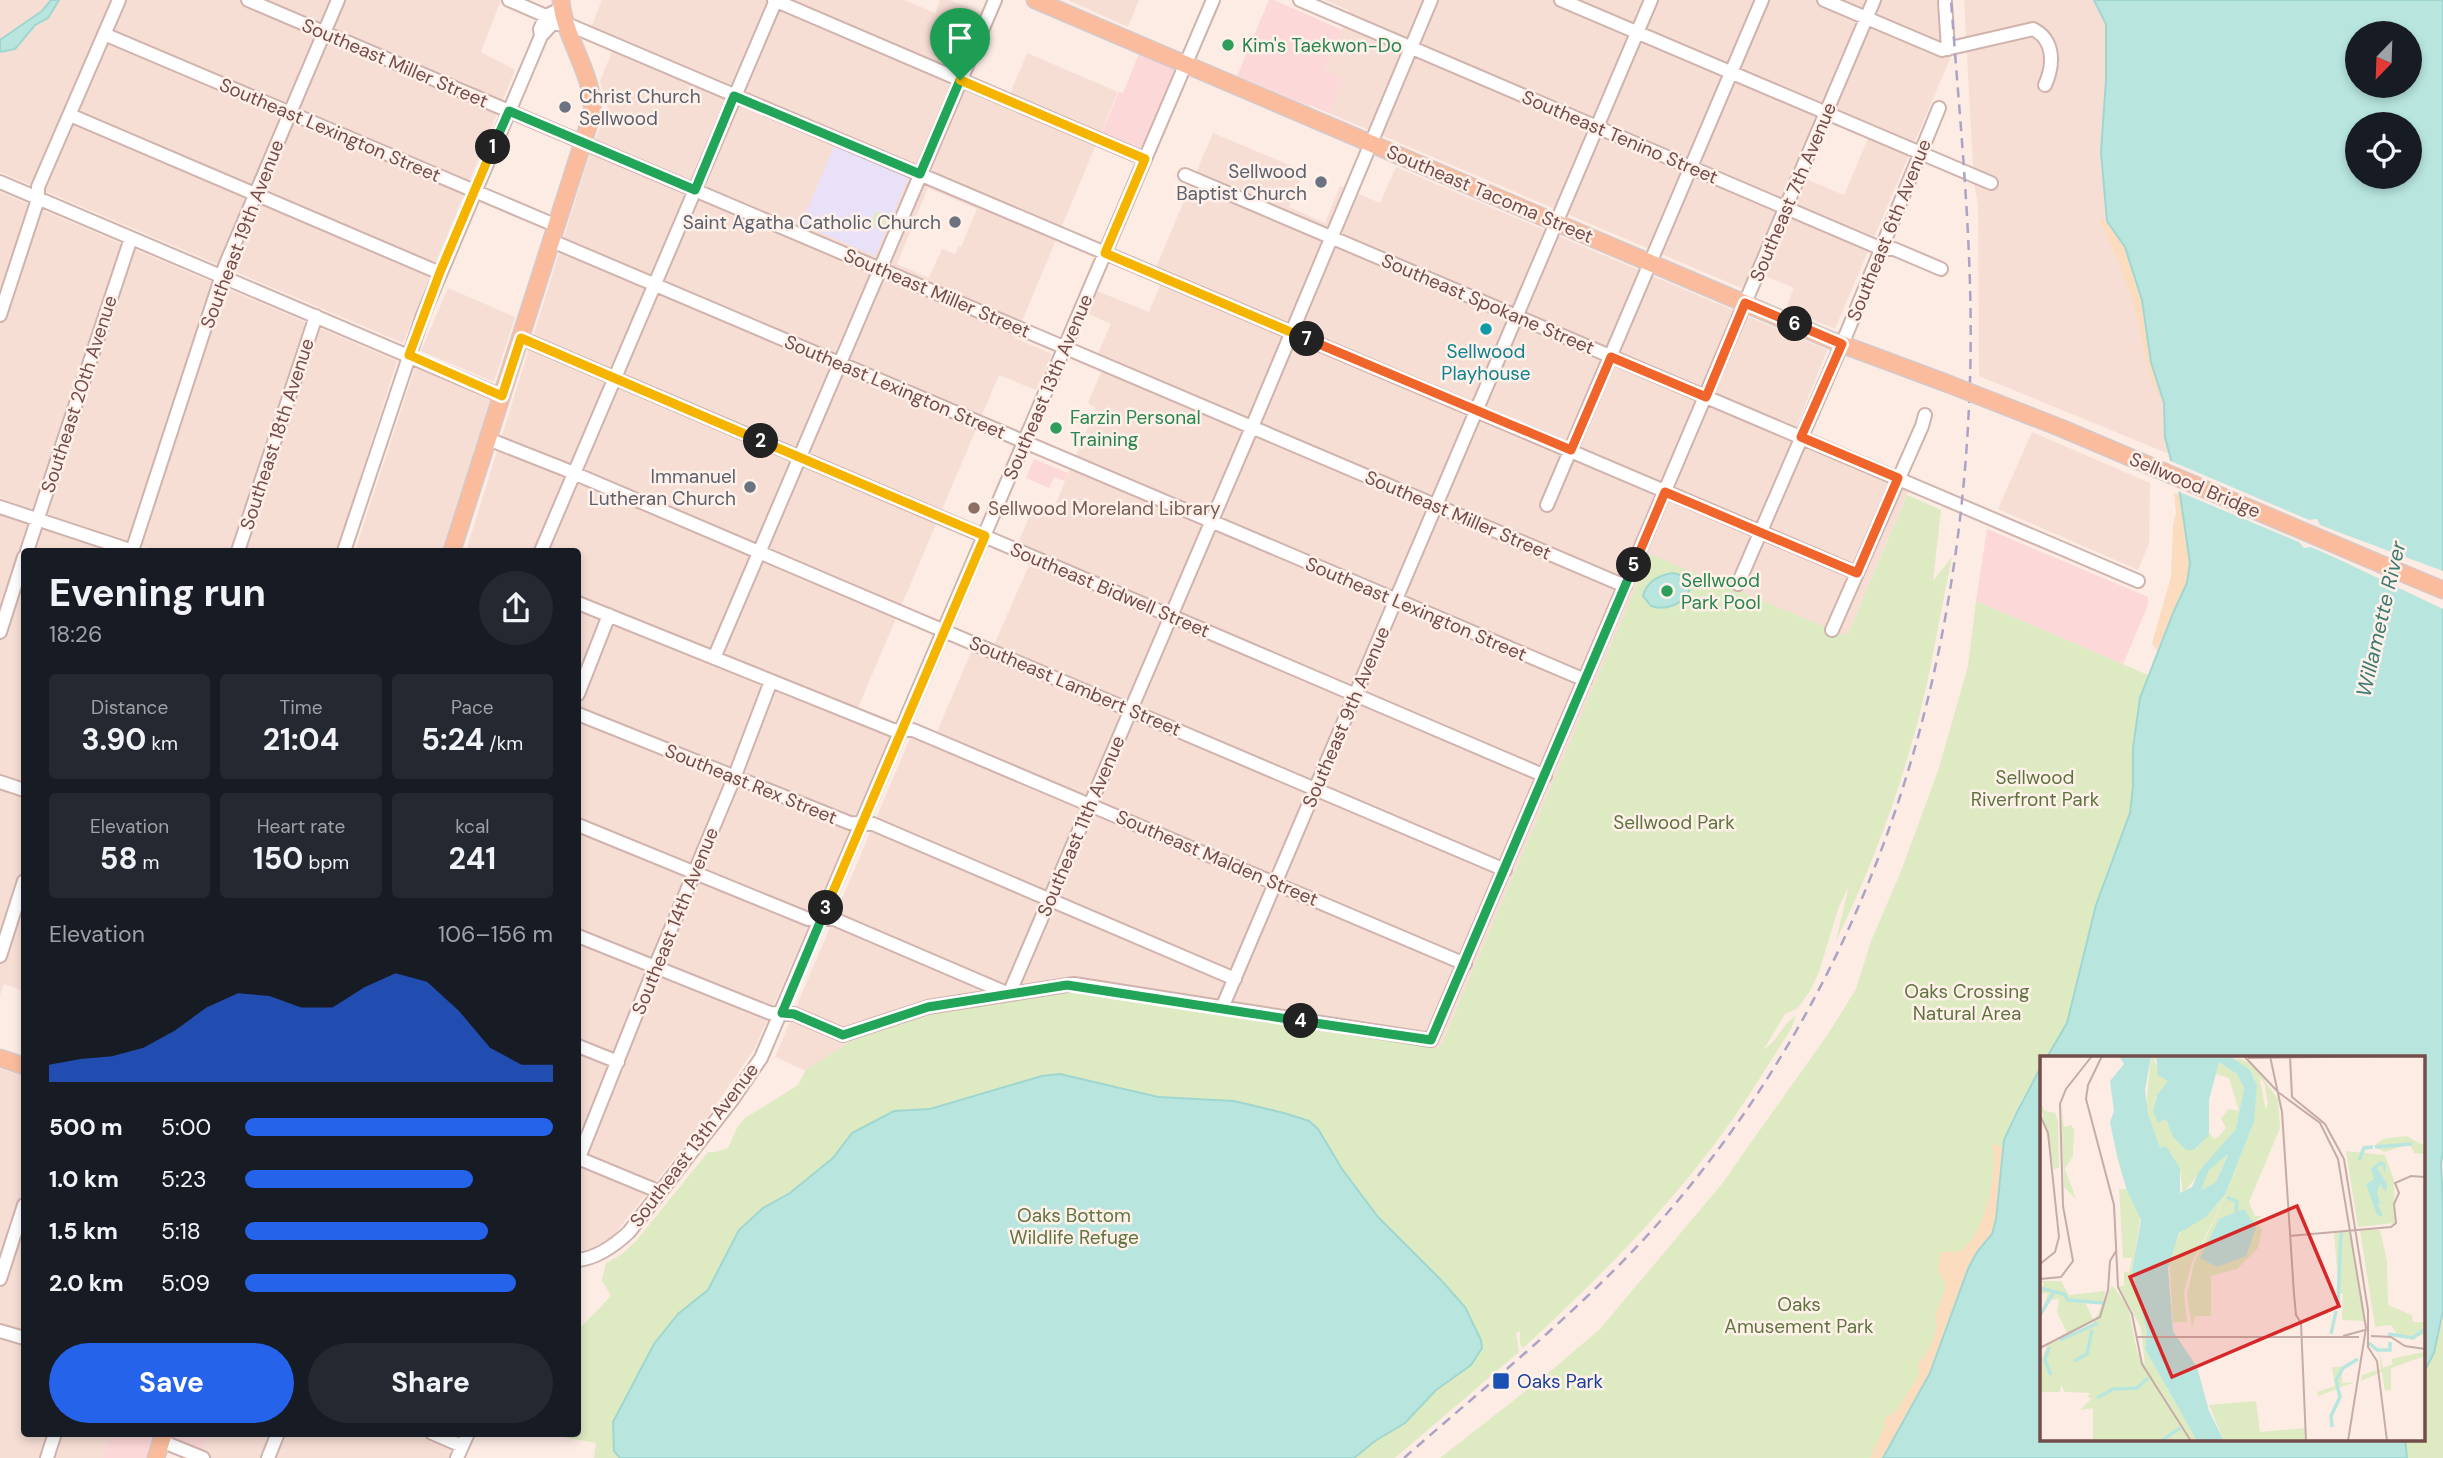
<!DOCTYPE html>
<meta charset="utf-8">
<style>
:root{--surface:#171b24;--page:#242831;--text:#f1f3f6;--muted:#9ea1a6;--accent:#2563eb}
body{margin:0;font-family:"DM Sans",sans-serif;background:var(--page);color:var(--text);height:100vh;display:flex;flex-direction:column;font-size:26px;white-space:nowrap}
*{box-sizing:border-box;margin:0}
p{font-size:23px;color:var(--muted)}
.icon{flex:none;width:38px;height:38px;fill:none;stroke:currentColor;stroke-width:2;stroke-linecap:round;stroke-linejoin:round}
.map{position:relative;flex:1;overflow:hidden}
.drawer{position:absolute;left:21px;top:548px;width:560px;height:889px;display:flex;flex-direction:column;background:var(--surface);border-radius:7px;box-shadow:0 4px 10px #0003}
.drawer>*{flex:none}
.needle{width:46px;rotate:203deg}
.tools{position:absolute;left:2345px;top:21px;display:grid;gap:14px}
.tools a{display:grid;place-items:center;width:77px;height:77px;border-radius:50%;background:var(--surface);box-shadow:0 4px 10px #0003;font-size:35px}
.pin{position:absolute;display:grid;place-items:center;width:60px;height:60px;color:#fff;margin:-72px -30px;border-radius:50% 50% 50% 0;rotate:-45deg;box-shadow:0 0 7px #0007}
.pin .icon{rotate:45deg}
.km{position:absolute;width:35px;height:35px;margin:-18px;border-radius:50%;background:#222;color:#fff;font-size:19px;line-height:35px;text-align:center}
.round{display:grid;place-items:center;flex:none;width:74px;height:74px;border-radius:37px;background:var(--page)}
.overview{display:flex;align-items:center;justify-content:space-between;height:119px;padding:0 28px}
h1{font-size:38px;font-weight:700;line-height:52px}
.stats{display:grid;grid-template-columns:repeat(3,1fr);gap:10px;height:119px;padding:7px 28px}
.stats div{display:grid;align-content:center;border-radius:7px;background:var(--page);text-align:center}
.stats b{font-size:30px;font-weight:700}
.stats small{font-size:19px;font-weight:400}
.stats p{font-size:19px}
.chart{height:196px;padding:14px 28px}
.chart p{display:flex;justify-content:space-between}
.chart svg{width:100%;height:126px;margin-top:7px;fill:var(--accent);opacity:.7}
.cta{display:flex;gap:14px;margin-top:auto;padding:14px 28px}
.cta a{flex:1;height:80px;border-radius:42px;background:var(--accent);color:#fff;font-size:28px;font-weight:700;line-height:80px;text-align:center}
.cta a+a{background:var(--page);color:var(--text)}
ul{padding:0 28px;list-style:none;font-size:23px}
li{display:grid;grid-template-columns:112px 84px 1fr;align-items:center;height:52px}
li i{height:18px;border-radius:9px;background:var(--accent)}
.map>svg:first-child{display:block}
</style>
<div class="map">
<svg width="2443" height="1458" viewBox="0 0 2443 1458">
<rect width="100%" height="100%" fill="#fcece4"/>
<path fill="#f6ded5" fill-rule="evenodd" d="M0,0H501L481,52L515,70L403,343L0,172Z
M602,0H904L935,13L940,0H950L986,15L959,80L1007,101L1027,53L1118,92L1015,338L1052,354L1036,390L999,375L855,715L893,731L755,1048L711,1112L614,1235L596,1249L578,1252V551H466L592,147L608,109L600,81L615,44L589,33ZM928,188L977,209L961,247L959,246L955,254L942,249L929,278L897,264Z
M1068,0H1139L1128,27Z
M1325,0H1945L1950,59L1835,329L1786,308L1794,288L1755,272L1746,290L1329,113L1343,78L1325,70L1350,11ZM1824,110L1872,129L1844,195L1796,175Z
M1964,0H2094L2106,23V80L2125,246L2164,403L2165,437L2169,454L1979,376L1978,205L1974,183Z
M1213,133L1304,171L1289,207L1325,223L1340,186L1380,203L1396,167L1827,350L1793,435L1911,485L1847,636L1650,555L1439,1049L806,1071L775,1057L913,731L934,739L974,645L991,652L1032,558L1015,550L1035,503L1053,510L1096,408L1088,403L1104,365L1095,360L1111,324L1087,313L1097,291L1149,312L1163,279L1153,274Z
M0,192L397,361L337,551H157L0,498Z
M448,288L515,317L494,382L421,351Z
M415,367L493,400L445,551H355Z
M2032,432L2150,483L2149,544L2138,570L1998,509Z
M0,514L115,551H24V991L4,984L0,995Z
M0,1069L24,1076V1433H110L102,1458H0Z
M209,1433H472L462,1458H201L199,1457Z"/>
<path fill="#fcd8d8" d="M1269,0H1274L1342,30L1325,70L1344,78L1329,113L1310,105L1309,106L1237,76Z
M1139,54L1176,70L1143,147L1140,148L1102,132L1119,92L1123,93Z
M1034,459L1068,473L1065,481L1054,477L1049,488L1026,478Z
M1987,529L2148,597V605L2123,664L1976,601Z
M110,1433H157L149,1458H102Z
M172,1433H209L200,1455L169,1442Z"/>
<path fill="#e9e1f8" d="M835,144L909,176L875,256L801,224Z"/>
<path fill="#deeac2" d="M876,211L889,217L883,231L870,225Z
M1907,495L1941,510L1933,581L1952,557C1943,600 1935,645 1926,688C1906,775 1875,861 1836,941L1849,885L1838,909L1819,972L1810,991L1798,1008L1785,1014L1764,1049C1778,1042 1781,1024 1796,1016L1791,1029C1767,1066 1744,1105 1717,1141C1660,1217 1593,1284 1523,1348L1520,1344V1331L1516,1333L1519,1352L1395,1458H594L596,1443L563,1437L564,1433H578V1372L581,1361L578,1359V1330L611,1296L602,1280L606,1263L622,1254L636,1241L708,1152H715L728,1148L737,1128L745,1118L798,1085L806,1070L851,1041L927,1014L1072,990L1435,1048L1441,1045L1650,554L1847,636Z
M1976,601L2148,675L2140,698L2136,722L2133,787L2130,813L2104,880L2067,1024L2047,1057H2042V1065C2028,1089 2010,1116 2004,1143C1997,1173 2001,1204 1992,1234L1930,1373L1883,1458H1440L1546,1375L1600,1329L1721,1185L1828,1034L1856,989L1871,941L1900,874L1939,768L1968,666Z
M2443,1311V1458H2407L2405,1439H2424V1372L2442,1325Z"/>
<path fill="#fbdcbf" d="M2098,218C2138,230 2144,327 2151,361C2154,375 2160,389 2164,403C2146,378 2144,344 2136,315C2128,281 2113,249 2098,218Z
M2174,493L2180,494L2190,563L2187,583L2157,651L2152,643L2171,577L2173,524L2176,513Z
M2042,1065L2000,1216L1944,1354L1930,1373L1884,1458H1870L1884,1427L1885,1418L1895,1412L1902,1402L1919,1374L1918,1363C1927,1355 1934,1341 1936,1329C1937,1323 1934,1319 1936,1313C1940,1302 1946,1292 1945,1281C1936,1274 1938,1262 1941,1252C1948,1251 1956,1254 1962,1250C1982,1235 1993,1188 1994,1165C1995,1158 1992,1150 1992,1143L2003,1148L2018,1110Z"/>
<path fill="#b8e6df" stroke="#9fd7d0" stroke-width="2" fill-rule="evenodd" d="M51,0H59L48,18L35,25L15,49L0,52V40L42,11Z
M2094,0H2443V1150L2441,1164L2443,1205V1311L2434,1353L2424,1372V1057H2047L2067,1023L2096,905L2130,813L2133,787V748L2140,698L2174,611L2187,583L2190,563L2180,494L2165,437L2164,403L2151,362L2142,300L2125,247L2107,221L2101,152L2106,80V24ZM2357,33H2410V86H2357ZM2357,124H2410V177H2357Z
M1672,573C1710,578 1680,616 1651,606L1643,596C1647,581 1658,576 1672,573Z
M2042,1065V1439H2405L2407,1458H1883L1930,1373L1968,1269L1977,1252L1992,1234L1996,1220L2004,1140L2018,1110Z
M1060,1074L1158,1097L1234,1101L1284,1113L1309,1121L1318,1129L1342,1169L1378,1217L1440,1279L1465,1307L1481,1340L1482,1348L1471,1365L1436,1390L1405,1423L1375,1441L1354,1458H620L614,1451L613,1422L654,1344L678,1314L708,1290L739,1230L763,1208L790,1193L833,1158L852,1133L894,1111L930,1109L1042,1076Z"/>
<path fill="#fcece4" d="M2166,459L2309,520L2317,519L2320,525L2346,535L2443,571V609L2336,558L2311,547L2304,548L2299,542L2175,490Z"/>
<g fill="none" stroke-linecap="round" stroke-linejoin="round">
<g stroke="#d0b3ad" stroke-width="16">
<path id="minor" d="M248,0L1625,586
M509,0L546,16
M774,0L1145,159
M1300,0L1882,249H1894L1941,269
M1561,0L1991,183
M1824,0L1942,50L2033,29C2055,40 2054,65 2045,85
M1945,2L1948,49
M104,34L557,226
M541,36L552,24H567L1857,573
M70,115L440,273
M1185,175L2138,581
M0,182L502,396
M552,241L1585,680
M0,315L38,199V187L119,0
M521,338L1545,776
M488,439L564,469L1505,870
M1547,505L1762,0
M0,507L133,551
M27,551L131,238
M132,551L225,266L338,0
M238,551L316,316
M344,551L423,315L541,36L540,29L546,16L562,8
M541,551L776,0
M1738,584L1848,330L1939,108
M578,603L893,730H913L1465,964
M1832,630L1922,426L1925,415
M0,632L24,557
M714,658L995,0
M578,694L609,615
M578,714L850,823L873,824L1235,979
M0,782L24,790
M578,825L808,919H834L1009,994L1252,427L1431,0
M578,936L770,1013L794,1014L843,1035L928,1007L1074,984L1431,1040L1874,0
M0,956L24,881
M1222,1008L1651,0
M578,1046L618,1062
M578,1158L660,1192
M578,1160L655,967L734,778L771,681
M578,1260C597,1258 614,1246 629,1232L732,1100L761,1058L1213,0
M0,1279L24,1205
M0,1331L24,1338
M432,1433L462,1446
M161,1441L203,1458
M47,1458L55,1433
M268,1458L278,1433
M457,1458L468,1433"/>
</g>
<g stroke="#d5c9c9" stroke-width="19">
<path id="major" d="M1035,0L1833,341L1946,383
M452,551L592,114C595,74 564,40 561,0
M2383,565L2443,590
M0,1058L24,1066
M156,1458L164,1433"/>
</g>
<use href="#minor" stroke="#fff" stroke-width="12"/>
<use href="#major" stroke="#fabc9d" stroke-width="16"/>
<path stroke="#aba3c5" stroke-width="2.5" stroke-dasharray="10 7" stroke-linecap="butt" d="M1404,1458C1497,1376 1595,1299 1675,1204C1872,970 1961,682 1970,380C1974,253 1960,126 1951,0"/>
<g stroke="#d5c9c9" stroke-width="19" stroke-linecap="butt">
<path id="major-bridge" d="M1946,383L2061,428L2383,565"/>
</g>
<use href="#major-bridge" stroke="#fabc9d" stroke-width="16"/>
</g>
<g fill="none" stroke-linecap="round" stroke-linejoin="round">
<g stroke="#fff" stroke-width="14">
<path id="split-1" d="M493,147L509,111L695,190L734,96L920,174L960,80"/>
</g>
<g stroke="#fff" stroke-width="14">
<path id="split-2" d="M493,147L440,272L409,355L502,396L521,338L761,441"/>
</g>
<g stroke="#fff" stroke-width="14">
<path id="split-3" d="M761,441L985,536L826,908"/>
</g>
<g stroke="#fff" stroke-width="14">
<path id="split-4" d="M826,908L782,1013L794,1014L843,1035L928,1007L1067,985L1301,1021"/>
</g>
<g stroke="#fff" stroke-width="14">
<path id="split-5" d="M1301,1021L1431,1040L1634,565"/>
</g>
<g stroke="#fff" stroke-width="14">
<path id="split-6" d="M1634,565L1665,492L1857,573L1898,478L1801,437L1842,344L1795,324"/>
</g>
<g stroke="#fff" stroke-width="14">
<path id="split-7" d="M1307,339L1571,450L1611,357L1706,397L1745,303L1795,324"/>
</g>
<g stroke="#fff" stroke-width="14">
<path id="split-8" d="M960,80L1145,159L1105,253L1307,339"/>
</g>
<use href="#split-1" stroke="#22a559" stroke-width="9"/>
<use href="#split-2" stroke="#f5b400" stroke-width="9"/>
<use href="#split-3" stroke="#f5b400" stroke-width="9"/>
<use href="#split-4" stroke="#22a559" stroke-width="9"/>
<use href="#split-5" stroke="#22a559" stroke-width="9"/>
<use href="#split-6" stroke="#f0652b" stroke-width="9"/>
<use href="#split-7" stroke="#f0652b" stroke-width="9"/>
<use href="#split-8" stroke="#f5b400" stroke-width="9"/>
</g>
<g fill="#2e9e5b" stroke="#fff1ea" stroke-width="2.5">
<circle cx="1228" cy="45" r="7"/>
<circle cx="1056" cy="428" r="7"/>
<circle cx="1667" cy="591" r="7"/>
</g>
<g fill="#6b7280" stroke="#fff1ea" stroke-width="2.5">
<circle cx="565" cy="107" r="7"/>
<circle cx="1321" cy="182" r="7"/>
<circle cx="955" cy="222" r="7"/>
<circle cx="750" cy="487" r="7"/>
</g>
<circle fill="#0f9aa8" stroke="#fff1ea" stroke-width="2.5" cx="1486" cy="329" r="7"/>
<circle fill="#8d6e63" stroke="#fff1ea" stroke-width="2.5" cx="974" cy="508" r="7"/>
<rect fill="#1a4fb4" stroke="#fff1ea" stroke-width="2.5" x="1492" y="1372" width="18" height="18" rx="3.5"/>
<g text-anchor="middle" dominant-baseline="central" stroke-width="5" stroke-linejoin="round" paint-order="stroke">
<g font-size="19" fill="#27864d" stroke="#fff1ea" text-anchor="start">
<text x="1242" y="45">Kim's Taekwon-Do</text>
<text x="1070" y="417">Farzin Personal<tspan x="1070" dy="22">Training</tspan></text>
<text x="1681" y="580">Sellwood<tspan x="1681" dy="22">Park Pool</tspan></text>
</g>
<g font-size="19" fill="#744c4a" stroke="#fff1ea">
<text transform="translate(395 63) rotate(23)">Southeast Miller Street</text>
<text transform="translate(330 130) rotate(23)">Southeast Lexington Street</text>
<text transform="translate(1620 137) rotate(23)">Southeast Tenino Street</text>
<text transform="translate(1793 192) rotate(-67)">Southeast 7th Avenue</text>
<text transform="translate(1490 194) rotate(23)">Southeast Tacoma Street</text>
<text transform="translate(1889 230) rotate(-68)">Southeast 6th Avenue</text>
<text transform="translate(242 234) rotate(-69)">Southeast 19th Avenue</text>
<text transform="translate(937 293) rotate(23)">Southeast Miller Street</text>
<text transform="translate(1488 304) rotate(23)">Southeast Spokane Street</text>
<text transform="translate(895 387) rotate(23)">Southeast Lexington Street</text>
<text transform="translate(1048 387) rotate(-67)">Southeast 13th Avenue</text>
<text transform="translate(79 394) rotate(-72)">Southeast 20th Avenue</text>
<text transform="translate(277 434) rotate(-72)">Southeast 18th Avenue</text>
<text transform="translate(2195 485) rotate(23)">Sellwood Bridge</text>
<text transform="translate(1458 515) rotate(23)">Southeast Miller Street</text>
<text transform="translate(1110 590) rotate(23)">Southeast Bidwell Street</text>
<text transform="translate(1416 609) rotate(23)">Southeast Lexington Street</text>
<text transform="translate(1075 686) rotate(23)">Southeast Lambert Street</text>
<text transform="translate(1346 717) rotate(-67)">Southeast 9th Avenue</text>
<text transform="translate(751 784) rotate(22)">Southeast Rex Street</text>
<text transform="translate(1081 826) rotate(-67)">Southeast 11th Avenue</text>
<text transform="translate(1217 858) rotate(23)">Southeast Malden Street</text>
<text transform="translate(675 921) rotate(-68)">Southeast 14th Avenue</text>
<text transform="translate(694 1145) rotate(-53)">Southeast 13th Avenue</text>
</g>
<g font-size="19" fill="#5b616d" stroke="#fff1ea" text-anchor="end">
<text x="579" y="96" text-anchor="start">Christ Church<tspan x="579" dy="22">Sellwood</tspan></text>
<text x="1307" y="171">Sellwood<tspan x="1307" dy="22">Baptist Church</tspan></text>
<text x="941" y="222">Saint Agatha Catholic Church</text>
<text x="736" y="476">Immanuel<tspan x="736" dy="22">Lutheran Church</tspan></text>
</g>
<g font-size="19" fill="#0d838f" stroke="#fff1ea">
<text x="1486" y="351">Sellwood<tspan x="1486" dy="22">Playhouse</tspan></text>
</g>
<g font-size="19" fill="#785e54" stroke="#fff1ea" text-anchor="start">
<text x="988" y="508">Sellwood Moreland Library</text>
</g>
<g font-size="19" fill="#5e743f" stroke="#fff1ea">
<text x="2035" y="777">Sellwood<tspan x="2035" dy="22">Riverfront Park</tspan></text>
<text x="1674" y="822">Sellwood Park</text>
<text x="1967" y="991">Oaks Crossing<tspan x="1967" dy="22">Natural Area</tspan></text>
<text x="1074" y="1215">Oaks Bottom<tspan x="1074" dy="22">Wildlife Refuge</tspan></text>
<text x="1799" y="1304">Oaks<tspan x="1799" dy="22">Amusement Park</tspan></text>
</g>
<g font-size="19" fill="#164399" stroke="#fff1ea" text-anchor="start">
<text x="1517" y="1381">Oaks Park</text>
</g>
<g font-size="21" font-style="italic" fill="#3d7a72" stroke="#fff1ea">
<text transform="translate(2381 619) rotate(-77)">Willamette River</text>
</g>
</g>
<g transform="translate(2040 1056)">
<rect width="385" height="385" fill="#fcece4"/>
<path d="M111,0H116L114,5L128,25L115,42V61L126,63L133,81L146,94L156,93L169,77L174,83L179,80L186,72L181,63L188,53L199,55L189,22L176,18L179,6L197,18L204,32L196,73L143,137L140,112L128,94L121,91L120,96L106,52ZM192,0L211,13L220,24L226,56L167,177L152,206L144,236L147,266H133L129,200L142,174L166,161L185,140L214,66L215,22ZM194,0L213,9L238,43L240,72L209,146L215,160H222L216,164L222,174L218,192L197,213L171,220V260H155L152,272L147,239L154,207L228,48L224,26ZM0,46L5,55L15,57L18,65L19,111L14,114ZM21,49L24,71L31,69L34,74L33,100L25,113L36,143L24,131ZM366,80L385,90V98L374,97L370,88L344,96L334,90L343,83ZM306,95L345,99L354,124L355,167L318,171ZM188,97L176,126L161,134L169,114ZM79,133H86L101,158L92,214L107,276L105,293L157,385H152L105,310L101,272L79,230H84V215L89,217L92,202H83ZM320,174H340L347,205L348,249L372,259L373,266H385L383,279L370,282L357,278L351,269L335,271ZM310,175L325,265L302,264L303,238L299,237L294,177ZM0,225H21L29,239L65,235L64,248L45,246L54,265L27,277L17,256L19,243L9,244L0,261L8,237L0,238L4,227ZM72,229L88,250L97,296L150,385H53V352L40,354L51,343L47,340L51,337L25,336L21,329L20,336H0V306L8,289L53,267ZM339,294L343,312L353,308L351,303L384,296L385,300L351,312V334L345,335L342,316L321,325L322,319L341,313ZM292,311H302V327L315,326L278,340L277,336L295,330ZM216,345L220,376L265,372L266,385H184L169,349Z" fill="#deeac2"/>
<path d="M111,0L105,34L108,58L120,92L126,90L140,112V137L152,131L159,115L196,73L204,32L197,18L179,6L169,44V79L154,94H146L133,81L126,63L118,67L113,55L117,39L128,25L118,19L116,0H190L210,14L217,29L214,66L185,139L166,161L139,177L128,212L133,275L157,311L169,355L184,385H157L105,293L107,276L92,214L101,164L86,132L77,100L70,66L74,55L70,25L84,8L79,0ZM188,98L176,126L161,134L169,114ZM340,105L346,108L345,118L342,109L337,111L347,128L346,136L340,128L337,136L340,147H347L338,148L343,161L337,159L326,128L334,123L331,113ZM204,153L216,171L206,200L177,211L160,202L179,163Z" fill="#b8e6df" fill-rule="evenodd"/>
<path fill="none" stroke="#b8e6df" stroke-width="3.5" d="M335,91L372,88M319,104L324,92L333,91M187,141L197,146L196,156M0,232L24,238L28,244L63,247M298,247L301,177M0,259L14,236M291,278L296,255M348,278L373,282L385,273M20,284L58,267M329,287L337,294H350V286M9,291L5,304L11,319M34,305L47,298L52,274M57,342L73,333L97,332L108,322M292,371L291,360L300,341L296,324L303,312L318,303M121,385L140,372"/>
<path fill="none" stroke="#c6aca6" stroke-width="2" d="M62,0L48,29L46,43L74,149L78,231L92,258L102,308L151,385M204,0L238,36L280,67L298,103L326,272L308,385M230,0L242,56L254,238L256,259L261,267L266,385M250,0L252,41L285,68L304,103L328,254V291L337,305L347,385M208,2L359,0M0,59L8,77L19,181L15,196L0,208M249,180L351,171L356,167L354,148L359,137L355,127L371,120L385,121M0,223L21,221L33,205L23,150L20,48L26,33L52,0M303,280L325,274M331,280L351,281L365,290L385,293M96,281H319M0,292L60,261L68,234L70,205L76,195"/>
<path fill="#d62828" fill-opacity="0.15" stroke="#d62828" stroke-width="3.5" d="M257,150L299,250L132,321L90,221Z"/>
<rect width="385" height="385" fill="none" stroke="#744c4a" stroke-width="3.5"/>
</g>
</svg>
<div class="tools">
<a><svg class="needle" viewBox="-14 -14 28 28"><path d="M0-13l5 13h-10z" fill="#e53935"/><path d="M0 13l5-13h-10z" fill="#9ea1a6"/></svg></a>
<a><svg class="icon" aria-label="locate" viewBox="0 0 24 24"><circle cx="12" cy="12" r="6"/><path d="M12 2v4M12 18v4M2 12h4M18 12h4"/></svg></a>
</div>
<div class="pin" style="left:960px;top:80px;background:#1e9e55"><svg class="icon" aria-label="arrive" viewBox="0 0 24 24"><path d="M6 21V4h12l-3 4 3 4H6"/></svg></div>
<b class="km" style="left:493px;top:147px">1</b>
<b class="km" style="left:761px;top:441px">2</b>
<b class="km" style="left:826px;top:908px">3</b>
<b class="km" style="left:1301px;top:1021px">4</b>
<b class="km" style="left:1634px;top:565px">5</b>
<b class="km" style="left:1795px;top:324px">6</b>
<b class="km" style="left:1307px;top:339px">7</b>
<section class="drawer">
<div class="overview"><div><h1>Evening run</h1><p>18:26</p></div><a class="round"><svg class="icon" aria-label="share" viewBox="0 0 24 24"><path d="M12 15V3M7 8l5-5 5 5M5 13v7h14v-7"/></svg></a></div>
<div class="stats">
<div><p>Distance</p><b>3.90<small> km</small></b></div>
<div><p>Time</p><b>21:04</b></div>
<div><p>Pace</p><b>5:24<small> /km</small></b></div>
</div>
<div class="stats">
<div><p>Elevation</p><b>58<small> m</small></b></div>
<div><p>Heart rate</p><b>150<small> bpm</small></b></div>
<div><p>kcal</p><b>241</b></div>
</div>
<div class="chart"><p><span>Elevation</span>106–156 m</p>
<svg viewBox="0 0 160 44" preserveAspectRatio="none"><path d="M0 44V38L10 36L20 35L30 32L40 26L50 18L60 13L70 14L80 18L90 18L100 11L110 6L120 9L130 19L140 32L150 38L160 38V44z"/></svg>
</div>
<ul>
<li><b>500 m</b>5:00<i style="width:100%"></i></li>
<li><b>1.0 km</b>5:23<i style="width:74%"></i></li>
<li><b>1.5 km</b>5:18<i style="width:79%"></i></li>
<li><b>2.0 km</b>5:09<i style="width:88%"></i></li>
</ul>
<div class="cta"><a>Save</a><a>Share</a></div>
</section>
</div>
